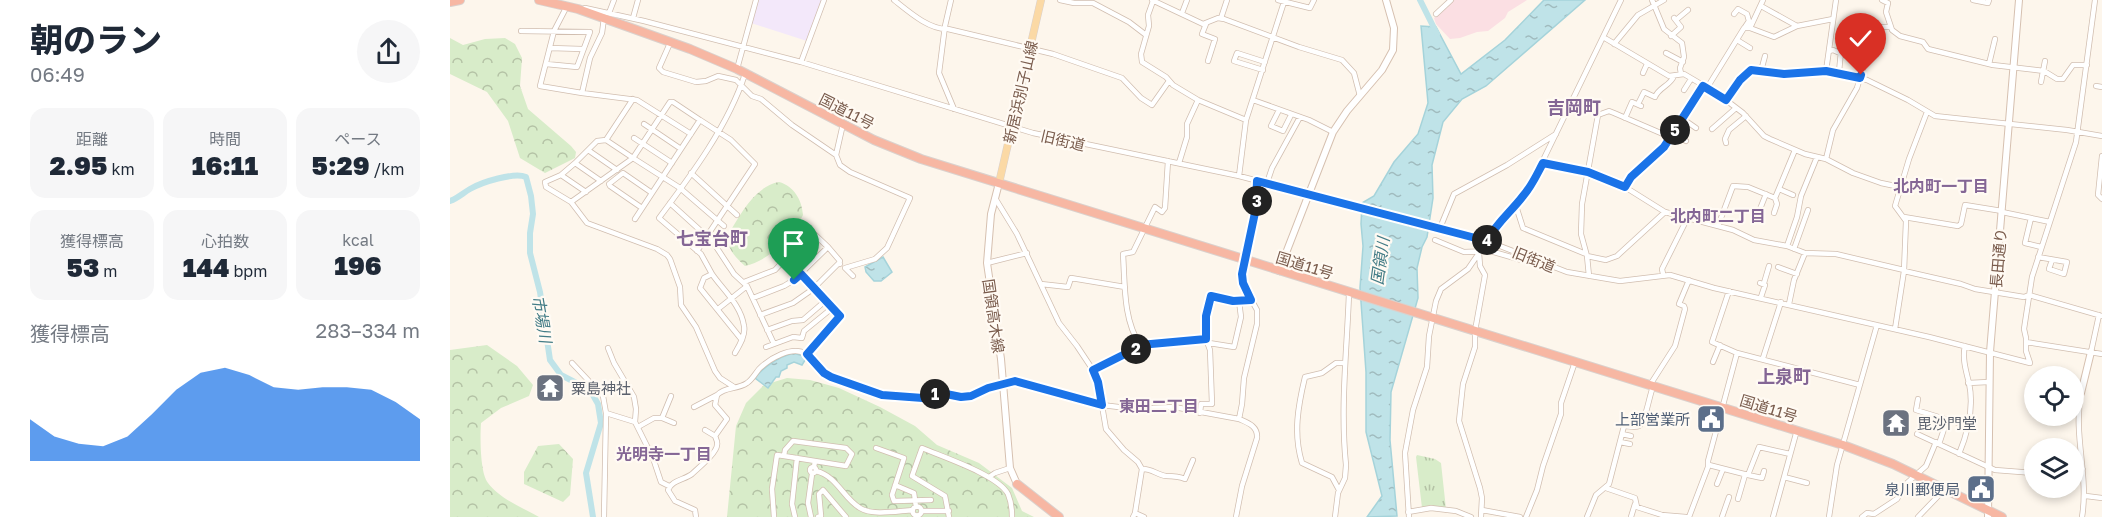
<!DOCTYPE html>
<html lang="ja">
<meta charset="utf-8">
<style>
:root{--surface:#fff;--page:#f6f6f7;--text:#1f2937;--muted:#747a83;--accent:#1a73e8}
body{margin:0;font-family:"Golos Text","Noto Sans JP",sans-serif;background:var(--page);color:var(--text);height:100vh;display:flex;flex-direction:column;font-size:22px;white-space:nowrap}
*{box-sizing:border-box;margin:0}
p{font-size:20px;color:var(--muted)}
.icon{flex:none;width:33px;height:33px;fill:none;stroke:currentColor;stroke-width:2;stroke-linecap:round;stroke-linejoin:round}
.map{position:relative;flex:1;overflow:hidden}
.sheet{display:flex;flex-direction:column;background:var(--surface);width:450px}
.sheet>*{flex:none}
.tools{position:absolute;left:1574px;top:366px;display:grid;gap:12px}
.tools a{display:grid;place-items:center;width:60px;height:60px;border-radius:50%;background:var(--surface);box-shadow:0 3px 9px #0003;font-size:30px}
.pin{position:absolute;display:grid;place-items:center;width:51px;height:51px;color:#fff;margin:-62px -26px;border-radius:50% 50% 50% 0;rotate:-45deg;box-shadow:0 0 6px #0007}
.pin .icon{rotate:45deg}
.km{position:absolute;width:30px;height:30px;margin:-15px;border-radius:50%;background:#222;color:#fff;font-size:16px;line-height:30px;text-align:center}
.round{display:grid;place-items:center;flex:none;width:63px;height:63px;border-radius:32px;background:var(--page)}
.headline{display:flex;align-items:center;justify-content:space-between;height:102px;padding:0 30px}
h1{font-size:33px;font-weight:800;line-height:45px}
.figures{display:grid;grid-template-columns:repeat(3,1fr);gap:9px;height:102px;padding:6px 30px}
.figures div{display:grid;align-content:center;border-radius:15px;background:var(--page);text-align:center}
.figures b{font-size:26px;font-weight:800}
.figures small{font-size:16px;font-weight:400}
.figures p{font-size:16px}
.chart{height:168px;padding:12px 30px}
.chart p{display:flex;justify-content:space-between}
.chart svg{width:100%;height:108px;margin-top:6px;fill:var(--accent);opacity:.7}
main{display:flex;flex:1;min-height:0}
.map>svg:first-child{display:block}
</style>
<main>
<section class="sheet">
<div class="headline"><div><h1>朝のラン</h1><p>06:49</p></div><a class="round"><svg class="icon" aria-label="share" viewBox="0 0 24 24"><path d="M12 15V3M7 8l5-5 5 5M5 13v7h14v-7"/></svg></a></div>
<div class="figures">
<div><p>距離</p><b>2.95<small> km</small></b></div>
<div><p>時間</p><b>16:11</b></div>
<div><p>ペース</p><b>5:29<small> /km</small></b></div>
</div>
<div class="figures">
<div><p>獲得標高</p><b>53<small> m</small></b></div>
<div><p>心拍数</p><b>144<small> bpm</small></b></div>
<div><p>kcal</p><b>196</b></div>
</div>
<div class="chart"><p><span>獲得標高</span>283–334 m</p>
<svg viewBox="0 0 160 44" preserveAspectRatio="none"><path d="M0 44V27L10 34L20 37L30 38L40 34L50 25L60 15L70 8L80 6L90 9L100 14L110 15L120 14L130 14L140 15L150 20L160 27V44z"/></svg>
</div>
</section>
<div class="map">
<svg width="1652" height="517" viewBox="0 0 1652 517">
<defs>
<pattern id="grass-tufts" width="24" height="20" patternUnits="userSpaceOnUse" patternTransform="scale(1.5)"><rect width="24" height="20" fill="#d8ecc9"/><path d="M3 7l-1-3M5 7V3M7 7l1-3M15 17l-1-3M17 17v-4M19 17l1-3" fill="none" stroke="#b4c2a5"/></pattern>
<pattern id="forest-crowns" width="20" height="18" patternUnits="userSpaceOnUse" patternTransform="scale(1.5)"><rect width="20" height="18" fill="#d8ecc9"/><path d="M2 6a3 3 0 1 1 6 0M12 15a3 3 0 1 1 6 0" fill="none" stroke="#b4c2a5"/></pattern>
<pattern id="water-ripples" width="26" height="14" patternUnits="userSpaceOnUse" patternTransform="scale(1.5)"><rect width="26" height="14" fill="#bfe3e8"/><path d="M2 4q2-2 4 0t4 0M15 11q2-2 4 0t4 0" fill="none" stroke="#a0bbbe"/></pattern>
</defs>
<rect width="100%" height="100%" fill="#fdf6ec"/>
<path fill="#f3e8fa" d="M308,0H373L357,41L301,23Z"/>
<path fill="#fbdfe3" d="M1004,0H1077L1058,12L1055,18L1038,31L1027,32L1010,38L1000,39L986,24L984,18Z"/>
<path fill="url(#grass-tufts)" d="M967,455L985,459L991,463L996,509L977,506L972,508L966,457Z"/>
<path fill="url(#forest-crowns)" d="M0,38L13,45L35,39L55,38L65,44L72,58L70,86L78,109L121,146L126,152L125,158L95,173L70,158L58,121L37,92L0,74Z
M329,182C344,186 352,200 353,215C343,236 319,261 295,266C286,258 276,248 278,235C290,215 305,186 329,182Z
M37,345L67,366L83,385L79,396L51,408L31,423C30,437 30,473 38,483C50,499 73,508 89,517H0V350Z
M337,378L360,380L389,388L430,407L465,426L487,445L529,463L562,488L572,511L584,517H277L286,426L296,403L314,385Z
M109,444L123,459L120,495L113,502L74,484V472L88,446Z"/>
<path fill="url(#water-ripples)" stroke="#a5d3da" stroke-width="1.5" d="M1094,0H1135L1036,86L1012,99L993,122L982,165L983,198L977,237L972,247L967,268L968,298L941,392L940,440L947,516L917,517L932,496L916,432V372L910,288L913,246L911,224L912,203L924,196L944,162L968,134L978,103L971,26L986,27L1011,74L1055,40Z
M433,257L442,272L431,281H424L416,272L415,267Z
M343,353L357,357L352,365L344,362L337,365V368L331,371L329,377H326L318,388L305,378C314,366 329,357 343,353Z"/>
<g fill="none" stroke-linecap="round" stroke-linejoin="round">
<path stroke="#bfe3e8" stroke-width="6" d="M970,0L987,34
M0,201C8,198 13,193 20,189C32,182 64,172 76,177L81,196L83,214L80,233V253L90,292L100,360L111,375L140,390L148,404L151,423L136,473L143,517"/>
<g stroke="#d1beb0" stroke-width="6">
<path id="street" d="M444,0C458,11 479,30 498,29L603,54L672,78L691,98L702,105L719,81
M501,0L495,26L489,73L504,109
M610,0L624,3H643L679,22L696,35
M702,0L753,24L768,18L774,19L849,47L892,60L904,73L910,96
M828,0L860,8L864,0
M1202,0L1214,29L1232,43L1234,57L1230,68L1231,74
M1313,0L1300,28L1324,37L1347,26
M1432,0L1438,3L1436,12L1442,30L1450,36L1473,42L1478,49L1543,65L1594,71L1607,79H1613L1623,65H1637
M1523,0L1538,3L1539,0
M703,1L698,15L699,26L691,54L692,62L716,77L723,85L748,100L796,120
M117,6L104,31L90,86L132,93L140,58L152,33L154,18
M1311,6L1347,26L1383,19
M135,8L194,21L351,62L583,133L789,176L1014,235L1050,246L1117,272L1170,281L1220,275L1264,288L1479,337L1580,363
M159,13L164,0
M732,13L737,0
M986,14L1001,0
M1284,14L1288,9L1297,14L1299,21L1295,27
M183,18L188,0
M771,18L777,0
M1226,20L1238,10
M756,24L752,34L765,39L758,61
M71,31L140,32L127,67L96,64
M1221,36L1231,27L1224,18
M1153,37L1219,76L1234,74L1268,94L1293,113L1314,136L1320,139L1355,154L1376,159L1403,173L1431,183L1450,187
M1287,40L1300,48
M221,41L209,68L213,72L246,82L256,81L268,76L286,80L302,96L311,99L342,125L386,155L393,124
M1164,44L1188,15L1214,0
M100,48L132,49
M1379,51L1383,50L1399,57L1400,53L1403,54
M1216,53L1233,62
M351,62L374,0
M1539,64L1545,39
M287,69L306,0
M813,70L784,61L787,53L815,62
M1311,71L1315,56
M1376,71L1386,0
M1389,72L1391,51L1397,37L1394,36
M1193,73L1197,64
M1591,82L1595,61
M1646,86L1652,87
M1257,88L1294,28H1300
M1234,90L1241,79
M132,93L187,100L241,134
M183,99L156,140L183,158L121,202L137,223L207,249L217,255L220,259L230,287L231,305L246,327L265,371L270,378L284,387
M803,100L859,120L883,132
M1276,100L1290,80L1301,70L1333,74L1376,71L1389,72L1417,80L1458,100L1485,116L1617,130L1652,136
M1188,104L1194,92L1205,97C1209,87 1220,86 1224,76
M829,110L821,126L833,131L841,115
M1175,118L1182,102L1191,106
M1233,119L1246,128
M194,124L231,149
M1262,129L1286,108
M1223,132L1236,141
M184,138L222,163
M156,140L147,141L138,150L167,170
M1276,143L1275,139L1279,130L1296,116
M138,150L125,163L151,181
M386,155L390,165L400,172L460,198L437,248L425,259L395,268L403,276
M1652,156L1648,195L1652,199
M1376,159L1383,130L1407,88L1425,27H1440
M125,163L111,175L136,192
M729,163L737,137V124L748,100
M1093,163L1138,172L1175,187L1215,212L1283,230L1304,240L1337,246L1355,253L1386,254L1454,270
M241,173L287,215
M111,175L95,182L96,187L121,202
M789,176L796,120L834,2
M817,183L822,168L850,117
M1175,187L1187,171L1214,147L1253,86
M1329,189L1343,195
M545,198L567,234L609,323L627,346L643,370L648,382L656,429L674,450L688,462L692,469L685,513L683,517
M220,203L263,242L284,274L297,286L324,344
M1066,206L1073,228L1136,254
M192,208L160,186L159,184L173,173L202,193
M1310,209L1316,194
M1552,212L1600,222
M1324,213L1327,204L1325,198
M1454,217L1508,226L1511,224L1515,205L1552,211
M1581,218L1575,243L1591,247
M185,219C207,186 228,153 250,120L223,102H220L183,158L230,188L274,226
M1268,226L1283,186L1298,187L1325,198L1345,150
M990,228L1004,194L1057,165L1106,134
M985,240L1014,252L1040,251L1096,267
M1337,246L1347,217L1351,196L1367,157
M1344,249L1358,210
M247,251L305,164L281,140L250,120
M1137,256L1156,260L1167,256L1215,212
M337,257L363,289L390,316L357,354
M1588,257L1617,262L1614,274L1599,269L1602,260
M537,263L577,253
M1328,267L1347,274
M1454,271L1511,284L1525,289L1574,297L1579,295L1652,316
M262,274C273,290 291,305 294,326C296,335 289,346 285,353
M1213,274L1212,269L1237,219
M1139,276L1137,256L1131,234L1132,204L1148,115L1159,111L1164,113L1220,137
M294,282L325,270L361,231L378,247
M1310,283L1315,285L1311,297
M1314,283L1319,266
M591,284L618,287L621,278L675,287
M303,298L334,286L344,280L378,247L390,261L389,263
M1339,304L1344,280L1355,253
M268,309L297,286
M310,315L343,303L363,289L389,263L390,264
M1445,329L1454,271L1456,221L1445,206L1459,159L1477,112
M317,330L342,321L353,320L374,302
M756,339V316L761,296L789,301
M292,340L250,288L254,278L262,274L251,254L209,218C242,174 278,126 295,74
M1576,342L1652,354
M759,343L784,347L791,317L789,301L801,300
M690,345L756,339L760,350L762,404H751L750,413
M316,347L343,337L352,338L354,331L381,309
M158,348L164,363L184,397L186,409L185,422L203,458L211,482L219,486
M1641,352L1649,315
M1287,353L1410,385
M1313,358L1331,302
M1263,362L1270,345
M122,363L153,396L156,413L185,422
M1580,363L1576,351V338L1574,329L1582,277L1626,142L1645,0
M643,370L689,347L690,345C673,319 675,284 673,254L683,252L705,207L712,212L715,208L718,161
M1518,383L1539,382
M1200,385L1225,346L1235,309L1234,306L1229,304L1239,280
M1631,393C1623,436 1639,475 1632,517
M221,396L212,418L224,423
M1468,399L1466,410L1518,426
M244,407L267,395
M188,427L204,418H212
M255,430L265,436
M1172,434L1181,436
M1467,434L1545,470L1584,473
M1170,442L1180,444
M1489,444L1497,420
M426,448L454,458L442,495L444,501L481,500
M1509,454C1518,432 1524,406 1519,383C1516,371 1512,358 1515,346
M334,456L365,461L364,467
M1259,465L1298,475L1309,447L1340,454
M360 470a3 3 0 1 1 6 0a3 3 0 1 1-6 0Z
M692,469C701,468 707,475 716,476C723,476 728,476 735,479L743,460
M366,471C387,476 393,498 410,508C423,516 447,511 463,510
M1623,471L1633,469
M1298,475L1312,478L1314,471
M539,477L545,473L560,468
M1334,477L1357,483
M1267,484L1273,469
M445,485L464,493L466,507
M1156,488L1185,498L1187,507L1212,515L1236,517
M889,490L882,477L852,463C843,434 848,406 855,377L872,373L886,363H894
M1636,496L1652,498
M1288,499L1295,475
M462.5 511a4.5 4.5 0 1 1 9 0a4.5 4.5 0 1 1-9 0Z
M1032,510L1070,517
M472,511H499
M958,512L981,508L1006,511L1021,517
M685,513L694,517
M154,517L156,413
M246,517L245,510L225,501L218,490C222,480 234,480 242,474C247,469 267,453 267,445C268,442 266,439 265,436L277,419L265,405L267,395C276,386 287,390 297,383C302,380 305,374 309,369C319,359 342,345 356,354C365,360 371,371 380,377L432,395L463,398H473L491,393L511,397L521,396L538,389L565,381L652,405L685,409L724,407L789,419
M324,517L322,489L327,455L334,456L335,450L343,441L396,448L402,454L396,466L365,461
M345,517L342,504L347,458
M361,517L358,503L362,474
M368,517L371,516L369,494L373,490L396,517
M499,517L495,496L462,476L472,448C493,457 548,475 558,494C561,501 562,509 562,517
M786,517L792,486L807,438C808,426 798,423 789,419L792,404L794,378L807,324V310L797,292L792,274L806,208L808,193L807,181
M885,517L888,493L895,478L896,465C890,407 897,350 899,293
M959,517L955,453L963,410L977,367L979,336L986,301L991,289L1018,269L1029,253
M1031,517L1032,498L1030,488L1009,421L1013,384L1025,347V331L1035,275L1030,266L1029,253L1045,226L1066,206L1080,187L1171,0
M1076,517L1087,490L1093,466L1111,414V403L1125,362
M1137,517L1146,495L1159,484L1174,426C1178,426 1185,428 1189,426C1196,421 1199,396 1203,387
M1181,517L1185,504
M1239,517L1258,467V461L1287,353L1262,342L1279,291
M1272,517L1279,497
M1323,517L1347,430
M1379,517L1387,465L1427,325
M1412,517L1417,513L1424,514L1447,499L1457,483L1476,466L1486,442
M1468,517L1494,490"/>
</g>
<g stroke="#d6c0b0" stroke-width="8">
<path id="secondary" d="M549,183L541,214L537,263L551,359L560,468L567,484
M829,271L883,132L897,111L932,70L943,50L944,28L936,0
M1631,393L1641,352
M1538,517L1540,352L1569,0"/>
</g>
<g stroke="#dad1cd" stroke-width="8">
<path id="primary" d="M549,183L591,0"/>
</g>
<g stroke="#dad1cd" stroke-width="10">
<path id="highway" d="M89,0L128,9L240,49L287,69L424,140L471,159L1393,445L1443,464L1552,517
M0,2L10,0
M567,484L609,517"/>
</g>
<use href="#street" stroke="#fff" stroke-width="4.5"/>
<use href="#secondary" stroke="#fff" stroke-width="6"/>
<use href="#primary" stroke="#fbd9a5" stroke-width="7"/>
<use href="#highway" stroke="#f7b7a3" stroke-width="8"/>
</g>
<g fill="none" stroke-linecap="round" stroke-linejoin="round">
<g stroke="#fff" stroke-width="12">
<path id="route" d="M344,280L351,274L390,316L357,354L374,373L381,377L432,395L473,398L491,393L511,397L521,396L538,388L565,381L652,405L648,382L643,370L689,347L690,345L756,339V316L761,296L783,301L801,300L793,283L792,274L806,208L807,181L1037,241C1046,223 1061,212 1073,196C1082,186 1087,174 1093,163L1138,172L1175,187L1181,177L1214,147L1253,86L1276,100L1290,80L1301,70L1334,74L1376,71L1410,78L1411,75"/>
</g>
<use href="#route" stroke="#1a73e8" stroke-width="8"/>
</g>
<defs>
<g id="temple-square" transform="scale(1.5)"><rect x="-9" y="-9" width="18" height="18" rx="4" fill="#6b7280" stroke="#fffaf3"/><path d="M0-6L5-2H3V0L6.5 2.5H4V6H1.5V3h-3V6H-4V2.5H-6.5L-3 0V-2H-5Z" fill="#fff"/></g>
<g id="civic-square" transform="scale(1.5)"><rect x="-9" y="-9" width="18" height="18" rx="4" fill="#5c6f8a" stroke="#fffaf3"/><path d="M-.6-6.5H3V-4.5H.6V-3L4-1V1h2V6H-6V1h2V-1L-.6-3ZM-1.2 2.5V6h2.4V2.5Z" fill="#fff"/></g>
</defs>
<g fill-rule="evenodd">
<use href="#temple-square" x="100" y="388"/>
<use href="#civic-square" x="1261" y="419"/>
<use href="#temple-square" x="1446" y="423"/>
<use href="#civic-square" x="1531" y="489"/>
</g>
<g text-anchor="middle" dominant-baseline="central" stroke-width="4.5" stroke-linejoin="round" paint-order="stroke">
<g font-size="15" fill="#7a5c4d" stroke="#fffaf3">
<text transform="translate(570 92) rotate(-77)">新居浜別子山線</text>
<text transform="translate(397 111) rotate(27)">国道11号</text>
<text transform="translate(613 140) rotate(13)">旧街道</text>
<text transform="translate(1548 258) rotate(-85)">長田通り</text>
<text transform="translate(1084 259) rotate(22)">旧街道</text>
<text transform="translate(855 265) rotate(17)">国道11号</text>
<text transform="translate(544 316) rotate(82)">国領高木線</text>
<text transform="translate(1319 408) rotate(17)">国道11号</text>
</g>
<g font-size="15" fill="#5b616d" stroke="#fffaf3" text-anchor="start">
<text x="121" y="388">粟島神社</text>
<text x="1467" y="423">毘沙門堂</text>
</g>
<g font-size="15" fill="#4e5e75" stroke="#fffaf3" text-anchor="end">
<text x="1240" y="419">上部営業所</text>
<text x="1510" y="489">泉川郵便局</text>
</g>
<g font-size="16" font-weight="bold" fill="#846695" stroke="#fffaf3">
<text x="1491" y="186">北内町一丁目</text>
<text x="1268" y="216">北内町二丁目</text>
<text x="709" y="406">東田二丁目</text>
<text x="214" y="454">光明寺一丁目</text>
</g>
<g font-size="16" font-style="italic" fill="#437c86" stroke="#fffaf3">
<text transform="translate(930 261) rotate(-82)">国領川</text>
<text transform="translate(92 319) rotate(80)">市場川</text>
</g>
<g font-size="18" font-weight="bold" fill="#846695" stroke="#fffaf3">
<text x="1124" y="107">吉岡町</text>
<text x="262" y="238">七宝台町</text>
<text x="1334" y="376">上泉町</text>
</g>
</g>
</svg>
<div class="tools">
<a><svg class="icon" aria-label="locate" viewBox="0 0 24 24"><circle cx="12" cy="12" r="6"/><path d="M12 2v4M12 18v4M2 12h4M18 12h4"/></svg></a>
<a><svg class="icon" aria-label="layers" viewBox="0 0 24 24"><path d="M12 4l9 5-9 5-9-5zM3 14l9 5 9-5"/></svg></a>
</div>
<div class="pin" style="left:344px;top:280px;background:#1e9e55"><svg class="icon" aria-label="arrive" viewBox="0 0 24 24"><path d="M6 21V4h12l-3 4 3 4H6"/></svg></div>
<div class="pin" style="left:1411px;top:75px;background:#d93025"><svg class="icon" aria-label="check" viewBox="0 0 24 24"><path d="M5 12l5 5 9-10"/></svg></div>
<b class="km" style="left:485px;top:394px">1</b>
<b class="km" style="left:686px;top:349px">2</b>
<b class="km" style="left:807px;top:201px">3</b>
<b class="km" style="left:1037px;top:240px">4</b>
<b class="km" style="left:1225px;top:130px">5</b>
</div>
</main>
